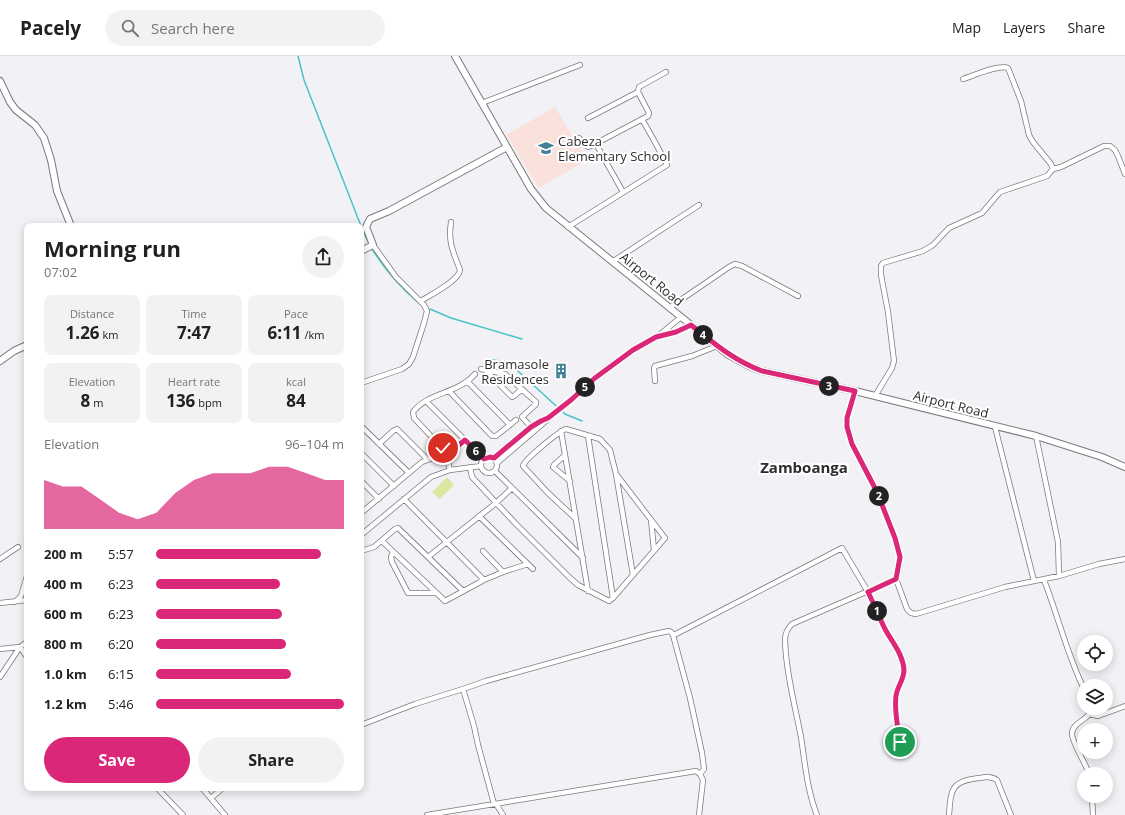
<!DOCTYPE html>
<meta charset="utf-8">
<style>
:root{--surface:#fff;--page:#f2f2f2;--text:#202124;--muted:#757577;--line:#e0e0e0;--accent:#db2777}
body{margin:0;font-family:"Open Sans",sans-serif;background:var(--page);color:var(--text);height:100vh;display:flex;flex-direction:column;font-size:15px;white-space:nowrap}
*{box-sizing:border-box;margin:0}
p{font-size:13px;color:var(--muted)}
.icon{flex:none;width:22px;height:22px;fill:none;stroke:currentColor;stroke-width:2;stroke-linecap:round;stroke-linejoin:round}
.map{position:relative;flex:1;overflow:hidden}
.panel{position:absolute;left:24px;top:167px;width:340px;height:568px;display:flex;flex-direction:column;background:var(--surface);border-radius:8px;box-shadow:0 2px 10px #0003}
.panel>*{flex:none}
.tools{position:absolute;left:1077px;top:579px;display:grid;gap:8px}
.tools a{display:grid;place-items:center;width:36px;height:36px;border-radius:50%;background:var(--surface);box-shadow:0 2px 10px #0003;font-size:20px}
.pin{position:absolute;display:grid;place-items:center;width:34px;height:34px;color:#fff;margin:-17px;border:2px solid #fff;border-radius:50%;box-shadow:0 1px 4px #0007}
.km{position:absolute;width:20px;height:20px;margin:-10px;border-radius:50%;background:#222;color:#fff;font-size:11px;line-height:20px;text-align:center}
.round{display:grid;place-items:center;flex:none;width:42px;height:42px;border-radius:21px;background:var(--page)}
.head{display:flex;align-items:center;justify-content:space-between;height:68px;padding:0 20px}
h1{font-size:22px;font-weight:700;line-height:30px}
.metrics{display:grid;grid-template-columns:repeat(3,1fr);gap:6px;height:68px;padding:4px 20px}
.metrics div{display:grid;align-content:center;border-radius:8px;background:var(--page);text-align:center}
.metrics b{font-size:17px;font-weight:700}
.metrics small{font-size:11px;font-weight:400}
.metrics p{font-size:11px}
.chart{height:112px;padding:8px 20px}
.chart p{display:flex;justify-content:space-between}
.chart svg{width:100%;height:72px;margin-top:4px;fill:var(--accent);opacity:.7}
.primary-button{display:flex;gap:8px;margin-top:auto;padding:8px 20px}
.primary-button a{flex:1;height:46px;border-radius:24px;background:var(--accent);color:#fff;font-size:16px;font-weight:700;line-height:46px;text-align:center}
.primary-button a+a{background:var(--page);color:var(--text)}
ul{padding:0 20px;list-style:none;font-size:13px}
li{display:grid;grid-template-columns:64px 48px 1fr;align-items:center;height:30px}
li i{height:10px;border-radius:5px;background:var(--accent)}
header{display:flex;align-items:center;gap:24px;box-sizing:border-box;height:56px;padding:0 20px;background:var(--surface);border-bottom:1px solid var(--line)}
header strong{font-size:19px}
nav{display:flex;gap:22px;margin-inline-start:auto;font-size:14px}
.search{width:280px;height:36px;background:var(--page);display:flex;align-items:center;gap:10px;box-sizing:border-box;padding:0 14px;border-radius:22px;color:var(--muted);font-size:15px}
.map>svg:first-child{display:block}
</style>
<header>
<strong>Pacely</strong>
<div class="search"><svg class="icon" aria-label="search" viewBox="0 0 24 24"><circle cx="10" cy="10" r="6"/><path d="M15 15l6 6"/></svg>Search here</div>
<nav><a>Map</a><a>Layers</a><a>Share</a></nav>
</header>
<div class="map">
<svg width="1125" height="759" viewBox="0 0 1125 759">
<rect width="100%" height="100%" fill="#f2f1f6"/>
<path fill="#fbe1dc" d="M555,51L587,104L539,132L506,79Z"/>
<path fill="#dde6a1" d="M447,421L454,429L440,443L432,436Z"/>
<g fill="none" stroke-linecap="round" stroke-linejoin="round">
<path stroke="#48c4c6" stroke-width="1.5" d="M298,0L304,24L361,170
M361,171L367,183
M372,193C385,214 401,232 420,248
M430,253L451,262L522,283
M493,304L508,306L565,358L582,365"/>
<g stroke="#7a797e" stroke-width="6">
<path id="street" d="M963,23C973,20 999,8 1008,12L1021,45L1029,79L1033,86L1051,108L1053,113
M482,47L580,9
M588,62L638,36L639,31L666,16
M579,82L588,91L596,88L623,136
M595,88L648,60L649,57L638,36
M568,171L667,109L656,88L642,63
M612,206L699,149
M421,245C430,239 459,225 460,214C453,195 448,187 451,166
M669,252L729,211L735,208L742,210L798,240
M658,281L676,276L691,269
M481,313L505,318L536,346V348L522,361L531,371
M485,314L512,341L514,340L522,333
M655,325L654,312L655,310L692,300L717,290
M468,326L510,369
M361,327L402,313L409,308L413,301L424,267L427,255L424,249L396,221L373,189
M449,335L492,380H496L516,364
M855,335L847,362L848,377L852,388L877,435L895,482L900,501L899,512L896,523L907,553L911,557L916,558L1005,531L1059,520L1099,508L1125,503
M875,340L892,312L894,305L888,256L881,219V210L883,207L923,195L933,189L949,172L982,157L1000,136L1047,120L1053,113L1061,111L1104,90H1110L1115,94L1118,100L1125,118
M426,345L484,403
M361,370L409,417
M995,371L1034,525
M561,375L588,535
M588,380L613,542
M1036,380L1058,486L1059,520
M379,388L393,375L397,373L427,403
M361,397L394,430
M565,399L554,409L553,411L570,425
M481 409a8 8 0 1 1 16 0a8 8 0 1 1-16 0Z
M494,402L531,371L545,364
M497,407L611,309L633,294L657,281L681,261
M470,411L472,421L515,467L569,521L578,529L609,545L613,542L665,482L616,418
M450,414L446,397L443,393L414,362L413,356C428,336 458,338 475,318
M495,415L583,502
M361,425L379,443
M404,443L484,524
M361,457L422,406L451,395L465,384
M479,460L533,513
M576,463L548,437L523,410C525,403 558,376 566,373L600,383L610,394L616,418L633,519
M651,464L654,494
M361,479L431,421L450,414L481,410
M382,485L445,545L484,524L503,516L528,508
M361,495L374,491L395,473L398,472L463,535
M483,495L503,516
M393,496L391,501L392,506L408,537H436
M428,501L496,447L512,432
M0,503L18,491
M1044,524C1058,560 1067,598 1084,633
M15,546L21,540L27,520
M0,547L27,544
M673,579L690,642L702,697L704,713L700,718
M20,591L27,601
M0,593L20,591L27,586
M0,621L20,591
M463,633L486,625L650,579L669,575L671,576L673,579L676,578L842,492L868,536L885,573L898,595L904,609L903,622L895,641L897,670L900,686
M1090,658L1098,660L1125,650
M361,669L415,648L463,633L474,670L478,689L494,748
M1089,718C1086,708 1072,686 1072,678C1072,665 1090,665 1091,652
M157,732L183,759
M202,732L225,759
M1092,740L1093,759
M211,742L223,732
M496,748L503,759
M427,759L696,715L700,718L703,724L699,759
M817,759C807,734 805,707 801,681C795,650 786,616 785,584C785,578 788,572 792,568L896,523
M949,759C951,733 951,725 979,722C986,721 992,720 997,724L1011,759"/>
</g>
<g stroke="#7a797e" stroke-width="8">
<path id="secondary" d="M455,0L531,133L546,152L727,298L749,310L762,315L855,335L1036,380L1102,401L1125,411
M0,25L10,46L16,54L35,69L44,82L51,104L57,135L71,170
M361,195L373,189L366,171L370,163L389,155L507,91
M0,305L14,295L27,289"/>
</g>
<use href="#street" stroke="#fff" stroke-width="4.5"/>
<use href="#secondary" stroke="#fff" stroke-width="6"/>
</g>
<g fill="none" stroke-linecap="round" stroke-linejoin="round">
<g stroke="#fff" stroke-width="8">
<path id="route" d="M443,392L446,397L454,393L465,384L484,403L490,401L494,402L531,371L541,365L548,362L571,344L595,322L633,294L656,281L676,276L691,269C715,288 733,304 762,315L855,335L847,362V371L852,388L877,436L895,482L900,501L896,523L868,536C874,548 879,561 885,573C892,586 903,598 904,614C904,624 897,631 896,640C894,655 898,672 900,686"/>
</g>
<use href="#route" stroke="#db2777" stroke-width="5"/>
</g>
<defs>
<g id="school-bare" transform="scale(1.2)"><path d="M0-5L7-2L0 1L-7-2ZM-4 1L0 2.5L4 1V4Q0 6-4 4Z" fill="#438297" stroke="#fff" stroke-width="2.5" paint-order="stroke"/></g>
<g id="building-bare" transform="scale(1.2)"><path d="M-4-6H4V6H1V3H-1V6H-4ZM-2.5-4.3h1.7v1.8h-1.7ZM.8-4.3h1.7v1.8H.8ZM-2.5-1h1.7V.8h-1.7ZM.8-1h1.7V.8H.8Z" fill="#438297" stroke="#fff" stroke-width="2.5" paint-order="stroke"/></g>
</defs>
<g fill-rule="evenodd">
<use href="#school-bare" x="546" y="92"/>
<use href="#building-bare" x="561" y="315"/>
</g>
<g text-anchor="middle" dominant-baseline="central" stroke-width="4" stroke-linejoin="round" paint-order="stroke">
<g font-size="13" fill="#2d2c2f" stroke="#fff" text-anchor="start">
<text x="558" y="85">Cabeza<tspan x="558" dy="15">Elementary School</tspan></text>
<text x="549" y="308" text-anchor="end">Bramasole<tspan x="549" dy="15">Residences</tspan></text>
</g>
<g font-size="13" fill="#2d2c2f" stroke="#fff">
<text transform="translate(652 223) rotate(39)">Airport Road</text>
<text transform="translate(951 348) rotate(14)">Airport Road</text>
</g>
<g font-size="15" font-weight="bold" fill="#2d2c2f" stroke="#fff">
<text x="804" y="411">Zamboanga</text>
</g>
</g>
</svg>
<div class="tools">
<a><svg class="icon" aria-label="locate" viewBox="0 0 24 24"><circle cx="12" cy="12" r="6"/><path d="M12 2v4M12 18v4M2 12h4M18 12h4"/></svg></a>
<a><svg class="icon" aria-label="layers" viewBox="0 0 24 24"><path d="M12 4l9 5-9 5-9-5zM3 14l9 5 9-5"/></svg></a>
<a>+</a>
<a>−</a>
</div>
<div class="pin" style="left:900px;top:686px;background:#1e9e55"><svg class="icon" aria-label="arrive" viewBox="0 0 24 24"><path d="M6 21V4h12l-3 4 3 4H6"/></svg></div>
<div class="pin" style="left:443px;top:392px;background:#d93025"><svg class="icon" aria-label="check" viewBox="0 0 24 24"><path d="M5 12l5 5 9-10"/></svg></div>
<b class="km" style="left:877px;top:555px">1</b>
<b class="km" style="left:879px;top:440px">2</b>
<b class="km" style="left:829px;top:330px">3</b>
<b class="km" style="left:703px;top:279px">4</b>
<b class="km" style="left:585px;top:331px">5</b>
<b class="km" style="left:476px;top:395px">6</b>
<section class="panel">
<div class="head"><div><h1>Morning run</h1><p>07:02</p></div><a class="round"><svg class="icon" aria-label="share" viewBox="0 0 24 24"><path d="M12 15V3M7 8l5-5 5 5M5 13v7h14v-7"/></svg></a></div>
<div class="metrics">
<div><p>Distance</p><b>1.26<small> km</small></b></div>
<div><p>Time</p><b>7:47</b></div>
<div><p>Pace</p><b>6:11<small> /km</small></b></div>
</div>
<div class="metrics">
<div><p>Elevation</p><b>8<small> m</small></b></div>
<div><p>Heart rate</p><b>136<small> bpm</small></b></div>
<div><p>kcal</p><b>84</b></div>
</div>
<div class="chart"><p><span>Elevation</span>96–104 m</p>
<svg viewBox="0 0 160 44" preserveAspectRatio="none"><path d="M0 44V14L10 18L20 18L30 26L40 34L50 38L60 34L70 22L80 14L90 10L100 10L110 10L120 6L130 6L140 10L150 14L160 14V44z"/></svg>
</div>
<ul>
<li><b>200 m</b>5:57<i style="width:88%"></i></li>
<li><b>400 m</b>6:23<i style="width:66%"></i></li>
<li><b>600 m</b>6:23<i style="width:67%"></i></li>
<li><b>800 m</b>6:20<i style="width:69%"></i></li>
<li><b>1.0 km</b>6:15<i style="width:72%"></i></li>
<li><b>1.2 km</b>5:46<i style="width:100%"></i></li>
</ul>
<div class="primary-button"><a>Save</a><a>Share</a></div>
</section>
</div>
